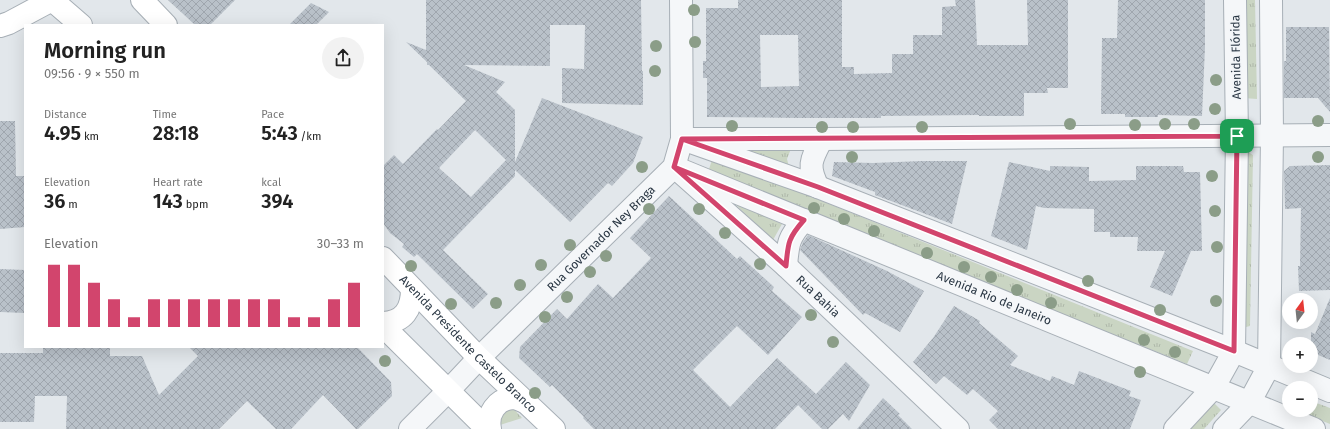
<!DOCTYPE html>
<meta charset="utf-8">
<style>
:root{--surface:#fff;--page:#f2f2f2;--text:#222;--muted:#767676;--accent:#d2456d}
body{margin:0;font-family:"Fira Sans",sans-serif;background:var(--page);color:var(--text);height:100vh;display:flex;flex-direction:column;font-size:15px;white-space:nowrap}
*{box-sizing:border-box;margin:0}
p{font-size:13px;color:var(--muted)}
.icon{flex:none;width:22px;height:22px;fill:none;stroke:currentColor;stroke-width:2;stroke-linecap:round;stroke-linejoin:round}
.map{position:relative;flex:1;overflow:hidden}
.side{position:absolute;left:24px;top:24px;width:360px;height:324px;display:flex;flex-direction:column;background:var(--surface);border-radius:0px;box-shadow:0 4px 16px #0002}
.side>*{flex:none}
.needle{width:26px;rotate:15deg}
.controls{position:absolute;left:1282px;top:293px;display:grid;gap:8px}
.controls a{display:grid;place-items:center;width:36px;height:36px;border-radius:50%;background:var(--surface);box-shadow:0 4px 16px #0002;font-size:20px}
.pin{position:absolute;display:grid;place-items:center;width:34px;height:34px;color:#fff;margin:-17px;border-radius:8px;box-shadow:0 2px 6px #0006}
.round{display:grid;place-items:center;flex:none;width:42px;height:42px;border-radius:21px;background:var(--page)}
.head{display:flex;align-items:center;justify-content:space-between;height:68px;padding:0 20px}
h1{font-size:22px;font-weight:600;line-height:30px}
.metrics{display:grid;grid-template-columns:repeat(3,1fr);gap:6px;height:68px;padding:4px 20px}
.metrics div{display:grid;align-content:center}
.metrics b{font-size:20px;font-weight:600}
.metrics small{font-size:11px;font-weight:400}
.metrics p{font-size:11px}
.chart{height:112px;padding:8px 20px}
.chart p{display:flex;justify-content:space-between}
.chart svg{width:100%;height:72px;margin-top:4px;stroke:var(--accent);stroke-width:6}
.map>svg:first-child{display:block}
</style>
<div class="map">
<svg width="1330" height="429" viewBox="0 0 1330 429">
<defs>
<pattern id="park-tufts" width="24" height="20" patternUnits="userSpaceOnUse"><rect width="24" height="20" fill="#cad5c3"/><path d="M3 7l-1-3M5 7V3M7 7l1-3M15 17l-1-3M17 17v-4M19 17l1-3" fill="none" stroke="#aeb7a9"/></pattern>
<pattern id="building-cross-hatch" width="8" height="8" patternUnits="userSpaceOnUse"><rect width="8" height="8" fill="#b9c1c9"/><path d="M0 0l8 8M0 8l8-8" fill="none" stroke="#9fa6ae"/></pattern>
</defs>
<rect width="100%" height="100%" fill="#e2e7eb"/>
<path fill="url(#park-tufts)" d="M1242,0H1255L1257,99L1243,98Z
M725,146H792L787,159L789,167Z
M1246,151L1253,155L1250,326L1242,328Z
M713,157L1193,351L1187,364L708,172Z
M735,204L782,224L773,240Z
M1311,401L1330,408V424L1295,410H1311Z
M1213,402L1221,410L1204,429H1186Z
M512,407L522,418L497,426L494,417Z"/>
<path fill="url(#building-cross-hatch)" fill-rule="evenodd" d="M168,0H235L210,25H195Z
M426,0H641L642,71H643V105L562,103V68L584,69L585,25H550V66L464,65L505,82L496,92L515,110V162L542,98L643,137L633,163L612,186L608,183L570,222L515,170V176L443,250L488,294L473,309L417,254L414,257L402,247L404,244L390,233L383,223V166L394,155L403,164L437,129L438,130L466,101L429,65H427V62L406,42L426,50ZM475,130L506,160L471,197L439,168Z
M738,0H842V67H854V74L892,73V54H913V35H942V7L956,6L955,0H975L977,45H1028L1027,0H1068V88H1047L1048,93H1024V116H979V115L881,116V118H799L707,117V78H703V61H706V8H738ZM760,35H798L799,86L761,87Z
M1118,0H1205V47L1202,116L1158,115V117H1125V114H1101L1102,38H1117Z
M311,3L329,12L316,25H289Z
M1286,27H1329L1330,112L1318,98H1284V61H1286Z
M0,121H15L16,176H25V227L0,229Z
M922,161H967L952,224L875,195V192L832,176L834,162L873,163Z
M1009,162L1050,171V166L1089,167V181L1136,180V166H1183L1184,172H1200L1202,251H1191L1172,296L1150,287L1165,251H1137L1138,237H1110V232H1094V209L1044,208L1036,206L1027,250L991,236Z
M1330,165V290L1299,291L1298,266H1300L1301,208L1285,209L1284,171L1290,166Z
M669,196L737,259L740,256L774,287L772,291L802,317L768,355L737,326L693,370L730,407L777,358L816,394L846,362L870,385L849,421L843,414L828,429H822L798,405L775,429H594L583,418L584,417L552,385L550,387L519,358L520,347L557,309L567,319L598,284L613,298L651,258L630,238Z
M808,235L887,271L924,291L900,332L865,313L863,315L800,250L803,242Z
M0,269L25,270V313L0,312Z
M1330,298V360L1311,352V332L1315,334Z
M954,306L980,321L979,323L1018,356L1010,365L1050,381L1052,376L1074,385L1079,371L1131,391L1129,396L1141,400L1130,429H998L989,420L998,411L973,389L967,395L944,376L936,384L913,362L933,338Z
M43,347H110V356H142L159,395L198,356L189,347H357L391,382L392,396L358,429H356L323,395L291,429H276L247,401L219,429H66L67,396H35L34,422H0V353H43Z
M883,398L900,414L898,415L912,429H857Z"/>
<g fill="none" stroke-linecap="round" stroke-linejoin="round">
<g stroke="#a7afb6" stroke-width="24">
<g id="minor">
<path d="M687,139H822L1330,135"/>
<path id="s1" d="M677,169L786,266L958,429"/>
<path id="s2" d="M410,429L448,391L479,358L674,167L682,139L681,0"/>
</g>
</g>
<g stroke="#a7afb6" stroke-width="24">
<g id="tertiary">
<path d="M682,139L818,187L1234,351L1330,391"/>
<path id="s3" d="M674,167L1314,429"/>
<path d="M818,187C807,165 811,160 822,139"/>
<path d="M786,266C788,243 788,238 804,220"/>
<path d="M1175,429L1214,387L1234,351L1237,136L1235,0"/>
<path d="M1224,429L1249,403L1269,366L1272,135L1271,0"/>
</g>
</g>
<g stroke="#a7afb6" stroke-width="24">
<g id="secondary">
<path d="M52,0L81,25"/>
<path d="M142,0L166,25"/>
<path d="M0,26L9,23L52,0"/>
<path id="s4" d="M383,258L479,358L554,429"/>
<path d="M383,323C404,322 412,309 412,289"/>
<path d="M383,326L487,429"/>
<path d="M490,429C487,414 496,399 513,398C517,398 522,401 525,402"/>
</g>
</g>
<use href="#minor" stroke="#f5f7f9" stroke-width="22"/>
<use href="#tertiary" stroke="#f5f7f9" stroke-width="22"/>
<use href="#secondary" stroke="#fff" stroke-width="22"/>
</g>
<g fill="#8b9d88">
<circle cx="694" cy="10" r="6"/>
<circle cx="695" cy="42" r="6"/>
<circle cx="656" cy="46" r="6"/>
<circle cx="655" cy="71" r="6"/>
<circle cx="1216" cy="80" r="6"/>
<circle cx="1215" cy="109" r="6"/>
<circle cx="1318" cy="121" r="6"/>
<circle cx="1070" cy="124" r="6"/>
<circle cx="1165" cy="124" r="6"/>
<circle cx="1194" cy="124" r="6"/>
<circle cx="1135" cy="125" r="6"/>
<circle cx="732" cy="126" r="6"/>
<circle cx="822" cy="127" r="6"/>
<circle cx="853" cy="127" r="6"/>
<circle cx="922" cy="127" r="6"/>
<circle cx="852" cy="157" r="6"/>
<circle cx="1318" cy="157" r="6"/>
<circle cx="642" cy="167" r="6"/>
<circle cx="1212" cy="176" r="6"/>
<circle cx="814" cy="208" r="6"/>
<circle cx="649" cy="209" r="6"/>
<circle cx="699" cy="209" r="6"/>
<circle cx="1215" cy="211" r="6"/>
<circle cx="844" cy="219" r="6"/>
<circle cx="874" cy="231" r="6"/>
<circle cx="725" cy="233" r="6"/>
<circle cx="570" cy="245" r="6"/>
<circle cx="1217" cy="247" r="6"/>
<circle cx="927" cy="253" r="6"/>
<circle cx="606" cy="256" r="6"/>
<circle cx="760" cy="264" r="6"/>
<circle cx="541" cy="265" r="6"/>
<circle cx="411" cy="266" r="6"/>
<circle cx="964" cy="267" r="6"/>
<circle cx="590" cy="272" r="6"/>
<circle cx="991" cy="277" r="6"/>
<circle cx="1088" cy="281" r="6"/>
<circle cx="520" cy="285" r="6"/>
<circle cx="1017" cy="290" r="6"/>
<circle cx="567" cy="297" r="6"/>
<circle cx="1216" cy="301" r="6"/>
<circle cx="496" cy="303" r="6"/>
<circle cx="1051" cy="303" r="6"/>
<circle cx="451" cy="304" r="6"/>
<circle cx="1160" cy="310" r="6"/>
<circle cx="811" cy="315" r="6"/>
<circle cx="545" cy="317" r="6"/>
<circle cx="1144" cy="340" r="6"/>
<circle cx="833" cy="342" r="6"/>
<circle cx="1175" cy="352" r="6"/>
<circle cx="385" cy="361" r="6"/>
<circle cx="1140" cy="372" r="6"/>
<circle cx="535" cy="393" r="6"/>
</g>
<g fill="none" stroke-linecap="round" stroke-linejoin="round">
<g stroke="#fff" stroke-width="8">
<path id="route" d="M1237,136L682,139L674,167L804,220C788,238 788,243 786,266L674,167L682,139L818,187L1234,351L1237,136"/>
</g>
<use href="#route" stroke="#d2456d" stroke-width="5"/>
</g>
<g text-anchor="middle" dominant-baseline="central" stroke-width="3" stroke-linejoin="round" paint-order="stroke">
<g font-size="12" fill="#2a3744" stroke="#f2f5f8">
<text transform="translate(1236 57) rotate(-91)">Avenida Flórida</text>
<text stroke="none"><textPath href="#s2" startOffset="270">Rua Governador Ney Braga</textPath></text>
<text stroke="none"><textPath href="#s1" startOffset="190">Rua Bahia</textPath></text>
<text stroke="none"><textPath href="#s3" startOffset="346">Avenida Rio de Janeiro</textPath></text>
<text stroke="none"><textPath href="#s4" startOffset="121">Avenida Presidente Castelo Branco</textPath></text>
</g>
</g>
</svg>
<div class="controls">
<a><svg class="needle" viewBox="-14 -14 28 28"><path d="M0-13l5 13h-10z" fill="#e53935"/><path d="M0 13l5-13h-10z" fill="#767676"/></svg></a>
<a>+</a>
<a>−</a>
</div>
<div class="pin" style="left:1237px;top:136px;background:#1e9e55"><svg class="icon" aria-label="arrive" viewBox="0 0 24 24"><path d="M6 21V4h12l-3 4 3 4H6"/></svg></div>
<section class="side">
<div class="head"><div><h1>Morning run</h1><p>09:56 · 9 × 550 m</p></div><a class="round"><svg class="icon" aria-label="share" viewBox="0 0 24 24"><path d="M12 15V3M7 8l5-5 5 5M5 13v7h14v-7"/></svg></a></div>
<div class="metrics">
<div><p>Distance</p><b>4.95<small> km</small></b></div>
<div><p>Time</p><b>28:18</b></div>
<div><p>Pace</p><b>5:43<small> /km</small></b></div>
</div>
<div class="metrics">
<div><p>Elevation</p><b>36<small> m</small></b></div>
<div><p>Heart rate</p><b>143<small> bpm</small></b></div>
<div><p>kcal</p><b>394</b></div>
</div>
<div class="chart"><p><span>Elevation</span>30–33 m</p>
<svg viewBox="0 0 160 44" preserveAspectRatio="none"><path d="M5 44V6M15 44V6M25 44V17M35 44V27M45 44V38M55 44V27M65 44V27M75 44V27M85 44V27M95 44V27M105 44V27M115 44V27M125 44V38M135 44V38M145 44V27M155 44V17"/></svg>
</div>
</section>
</div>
